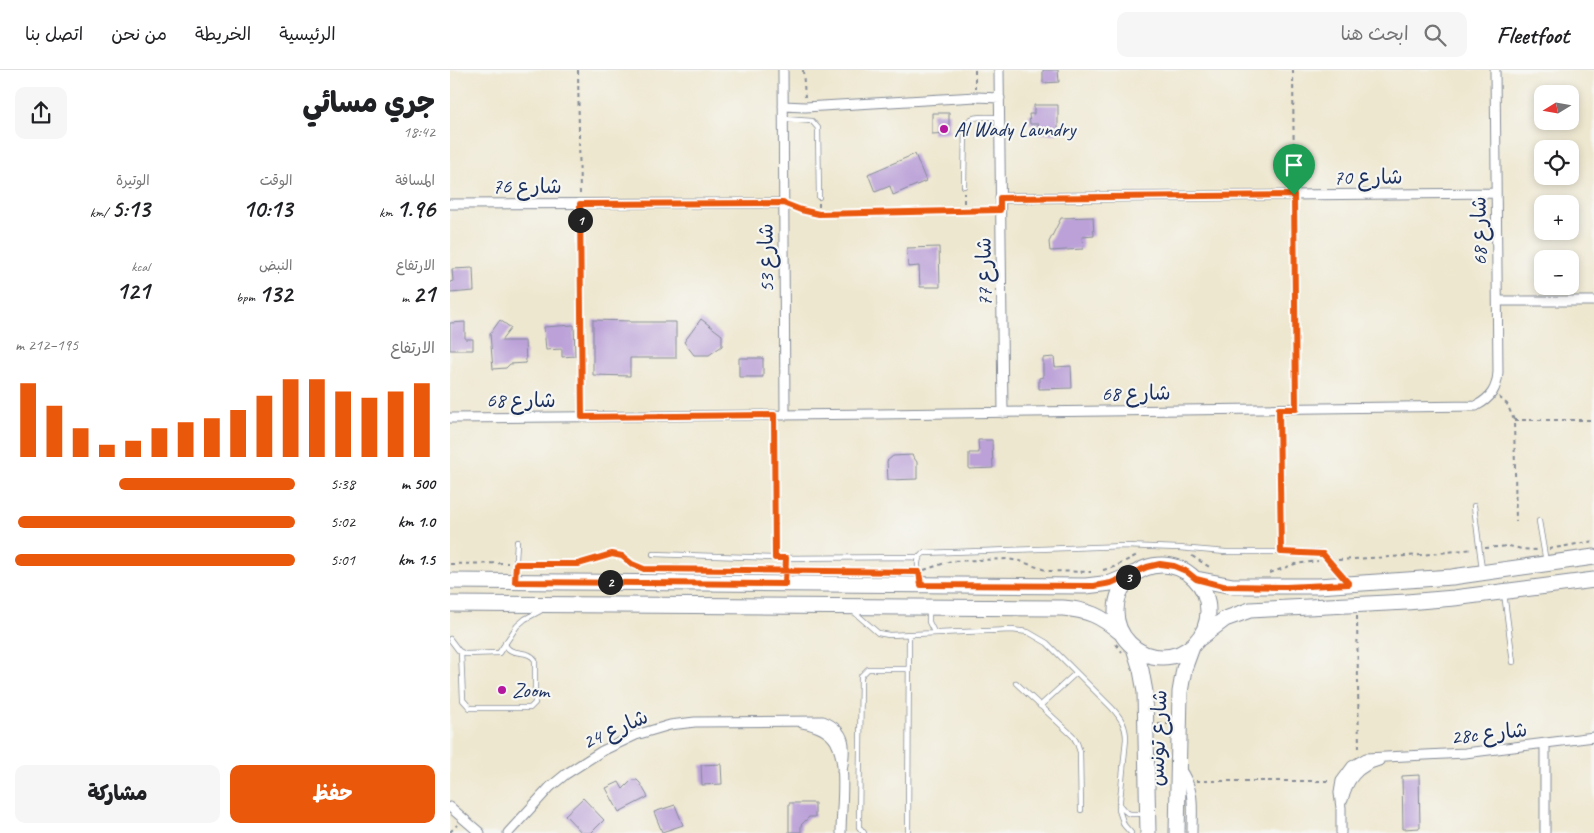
<!DOCTYPE html>
<html lang="ar">
<meta charset="utf-8">
<style>
:root{--surface:#fff;--page:#f6f6f6;--text:#202124;--muted:#757577;--line:#e0e0e0;--accent:#ea580c}
body{margin:0;font-family:Caveat,"Playpen Sans Arabic",sans-serif;background:var(--page);color:var(--text);direction:rtl;height:100vh;display:flex;flex-direction:column;font-size:19px;white-space:nowrap}
*{box-sizing:border-box;margin:0}
p{font-size:16px;color:var(--muted)}
.icon{flex:none;width:28px;height:28px;fill:none;stroke:currentColor;stroke-width:2;stroke-linecap:round;stroke-linejoin:round}
.map{position:relative;flex:1;overflow:hidden;direction:ltr}
.drawer{display:flex;flex-direction:column;background:var(--surface);width:450px}
.drawer>*{flex:none}
.needle{width:32px;rotate:259deg}
.fabs{position:absolute;left:1084px;top:15px;display:grid;gap:10px}
.fabs a{display:grid;place-items:center;width:45px;height:45px;border-radius:10px;background:var(--surface);box-shadow:0 2px 8px #0003;font-size:25px}
.pin{position:absolute;display:grid;place-items:center;width:42px;height:42px;color:#fff;margin:-51px -21px;border-radius:50% 50% 50% 0;rotate:-45deg;box-shadow:0 0 5px #0007}
.pin .icon{rotate:45deg}
.km{position:absolute;width:25px;height:25px;margin:-12px;border-radius:50%;background:#222;color:#fff;font-size:14px;line-height:25px;text-align:center}
.round{display:grid;place-items:center;flex:none;width:52px;height:52px;border-radius:10px;background:var(--page)}
.overview{display:flex;align-items:center;justify-content:space-between;height:85px;padding:0 15px}
h1{font-size:28px;font-weight:800;line-height:38px}
.stats{display:grid;grid-template-columns:repeat(3,1fr);gap:8px;height:85px;padding:5px 15px}
.stats div{display:grid;align-content:center}
.stats b{font-size:25px;font-weight:800}
.stats small{font-size:14px;font-weight:400}
.stats p{font-size:14px}
.chart{height:140px;padding:10px 15px}
.chart p{display:flex;justify-content:space-between}
.chart svg{width:100%;height:90px;margin-top:5px;stroke:var(--accent);stroke-width:6}
.cta{display:flex;gap:10px;margin-top:auto;padding:10px 15px}
.cta a{flex:1;height:58px;border-radius:10px;background:var(--accent);color:#fff;font-size:20px;font-weight:800;line-height:58px;text-align:center}
.cta a+a{background:var(--page);color:var(--text)}
ul{padding:0 15px;list-style:none;font-size:16px}
li{display:grid;grid-template-columns:80px 60px 1fr;align-items:center;height:38px}
li i{height:12px;border-radius:6px;background:var(--accent)}
header{display:flex;align-items:center;gap:30px;box-sizing:border-box;height:70px;padding:0 25px;background:var(--surface);border-bottom:1px solid var(--line)}
header strong{font-size:24px}
nav{display:flex;gap:28px;margin-inline-start:auto;font-size:18px}
.search{width:350px;height:45px;background:var(--page);display:flex;align-items:center;gap:12px;box-sizing:border-box;padding:0 18px;border-radius:10px;color:var(--muted);font-size:19px}
main{display:flex;flex:1;min-height:0}
.map>svg:first-child{display:block}
</style>
<header>
<strong>Fleetfoot</strong>
<div class="search"><svg class="icon" aria-label="search" viewBox="0 0 24 24"><circle cx="10" cy="10" r="6"/><path d="M15 15l6 6"/></svg>ابحث هنا</div>
<nav><a>الرئيسية</a><a>الخريطة</a><a>من نحن</a><a>اتصل بنا</a></nav>
</header>
<main>
<div class="map">
<svg width="1144" height="763" viewBox="0 0 1144 763">
<rect width="100%" height="100%" fill="#f6f6f2"/>
<filter id="ink" filterUnits="userSpaceOnUse"><feTurbulence type="fractalNoise" baseFrequency=".02" numOctaves="2"/><feDisplacementMap in="SourceGraphic" scale="10" xChannelSelector="R" yChannelSelector="G"/><feConvolveMatrix kernelMatrix="1 2 1 2 8 2 1 2 1" color-interpolation-filters="sRGB"/></filter>
<filter id="wash" filterUnits="userSpaceOnUse"><feTurbulence type="fractalNoise" baseFrequency=".0096" numOctaves="4" result="noise"/><feDisplacementMap in="SourceGraphic" scale="20" xChannelSelector="R" yChannelSelector="G"/><feGaussianBlur stdDeviation="1.12" result="paint"/><feColorMatrix in="noise" values="0 0 0 0 0 0 0 0 0 0 0 0 0 0 0 0 0 1.4 0 .05"/><feComposite in="paint" operator="in"/></filter>
<g filter="url(#wash)">
<rect width="100%" height="100%" fill="#eee7cf"/>
<g id="blocks">
<path fill="#bba1d8" d="M593,0H608L609,12L593,13Z
M584,35H608V64H588V54H580L579,44H584Z
M482,43H499V63L482,64Z
M465,84L476,111L443,125L440,116L425,122L418,104Z
M643,147L644,166L632,167L633,179L600,181L599,172L611,148Z
M489,177L490,217H470L469,196L458,197L457,178Z
M23,198L24,221L0,223V212L3,211L2,199Z
M251,249L272,265V276L259,285H244L234,272Z
M50,250L61,258L51,271H75L76,293L60,294L56,298L43,299L40,264Z
M143,250L180,251V252H226V288H180V306L143,305Z
M15,252V269H23V280H0V253Z
M124,255L125,286L112,287V279L96,280L94,257Z
M604,287L605,297L621,296L622,318L589,319V308L593,307V288Z
M289,288H313V307H289Z
M528,370H542L543,398L519,399V383H529Z
M462,385L467,392V409L438,410L437,391L443,386Z
M271,694L272,714L252,715L251,695Z
M969,705L970,758L953,759L952,706Z
M182,710H187L190,713L198,727L169,742L156,718L169,712L173,719Z
M133,728L154,750L141,763H132L115,745Z
M339,733H365V747H359L351,755V762H339Z
M225,735L233,755L212,762L204,742Z"/>
</g>
</g>
<g filter="url(#ink)">
<use href="#blocks" fill-opacity="0" stroke="#848b96" stroke-width="1"/>
<g fill="none" stroke-linecap="round" stroke-linejoin="round">
<g stroke="#848b96" stroke-width="6">
<path id="lane" d="M334,49L362,51L368,58L369,127
M514,116L515,56C520,43 537,48 549,47
M1024,436L1032,499
M1089,451L1096,492
M203,484L325,488L469,487
M65,508L67,472
M335,510L336,488
M470,511C469,501 464,489 474,483L675,476L729,478L776,482H868L877,486L897,511
M1054,523L1063,592
M479,540V552L484,562
M403,541L428,563L439,565L562,560L578,562L597,573L662,638C671,648 676,656 676,669L669,740L674,755L681,763
M0,569L9,581L15,584L49,583L67,556L75,549L90,541
M11,582L13,630L20,638H80L85,633V590C78,578 59,588 55,573
M566,613L623,666L627,673L630,682L631,740
M590,636L626,603
M669,734C677,746 681,745 694,743
M414,763L409,757V751L411,606L418,599H457
M458,763L459,564"/>
</g>
<g stroke="#848b96" stroke-width="11">
<path id="street" d="M333,0L335,345
M549,0L553,343
M333,36L355,37L526,27L550,28
M550,128L1046,123
M0,134L333,133
M1048,231H1144
M0,348L430,344L1026,336C1041,328 1047,319 1048,302L1045,0
M352,653C364,655 378,660 385,671C398,694 391,737 391,763
M1095,675V763
M729,697C746,721 742,734 742,763
M893,730C898,709 908,697 929,691
M0,737L30,763
M58,763L100,717L116,704L152,681L186,665L220,655L245,652L373,651C398,661 396,678 392,701
M891,763V738L889,723L891,711L902,696L916,688L1015,683L1144,667"/>
</g>
<g stroke="#848b96" stroke-width="17">
<path id="primary" d="M666 541a46 46 0 1 1 92 0a46 46 0 1 1-92 0Z
M746,509L783,516H868L1002,507L1144,487
M0,511L636,516L661,513L685,503
M0,534L613,538C638,540 651,546 670,562
M750,568L775,549L800,540L957,532L1004,528L1144,510
M684,578L691,600L695,622L698,763
M727,763L730,622L734,599L742,577"/>
</g>
<path stroke="#848b96" stroke-width="2" stroke-dasharray="4 4" stroke-linecap="butt" d="M128,0L130,125
M353,0L355,27
M525,0V18
M843,0L844,117
M369,133V143
M844,134L846,329
M343,138L369,143L543,140
M514,141V123
M130,142L132,337
M1049,327L1057,334L1064,350L1066,452
M829,347L831,475
M1064,350H1144
M324,353L325,480
M1035,478L1059,476L1072,479L1087,480
M1099,479L1144,471
M742,486L761,498
M888,490L972,485L1023,479
M0,494L58,493
M73,494H128L161,483L173,486L182,494L194,499L260,500
M474,500L501,491L557,489L570,491L598,501L641,502
M653,500L664,497L689,484
M820,503L845,494L868,491
M907,546L909,681
M666,574L672,582
M708,654H718
M746,711H882
M0,762L7,755"/>
<use href="#lane" stroke="#fff" stroke-width="4.5"/>
<use href="#street" stroke="#fff" stroke-width="9"/>
<use href="#primary" stroke="#fff" stroke-width="15"/>
</g>
</g>
<g fill="none" stroke-linecap="round" stroke-linejoin="round" filter="url(#ink)">
<g stroke="#fff" stroke-width="10">
<path id="route" d="M844,125L550,128V140L369,144L351,140L333,133L130,134L132,347L324,345L325,488H336L335,514L65,512L66,494H128L162,484L172,486L182,494L194,499L469,502L471,515L644,516L661,513L697,497L710,494L724,496L736,501L746,509L773,516L836,517L899,514L873,484L831,482L829,339H846L844,125"/>
</g>
<use href="#route" stroke="#ea580c" stroke-width="6"/>
</g>
<g fill="#b5179e" stroke="#f6f6f2" stroke-width="2">
<circle cx="494" cy="59" r="5"/>
<circle cx="52" cy="620" r="5"/>
</g>
<g text-anchor="middle" dominant-baseline="central" stroke-width="4.5" stroke-linejoin="round" paint-order="stroke">
<g font-size="21" fill="#1b2f5e" stroke="#f6f6f2" text-anchor="start">
<text x="504" y="59">Al Wady Laundry</text>
<text x="62" y="620">Zoom</text>
</g>
<g font-size="21" fill="#1b2f5e" stroke="#f6f6f2">
<text transform="translate(918 107) rotate(-1)">شارع 70</text>
<text x="77" y="116">شارع 76</text>
<text transform="translate(1029 161) rotate(-91)">شارع 68</text>
<text transform="translate(316 188) rotate(-91)">شارع 53</text>
<text transform="translate(534 202) rotate(-91)">شارع 77</text>
<text transform="translate(686 323) rotate(-1)">شارع 68</text>
<text x="71" y="330">شارع 68</text>
<text transform="translate(165 659) rotate(-24)">شارع 24</text>
<text transform="translate(1039 663) rotate(-6)">28c شارع</text>
<text transform="translate(708 668) rotate(-88)">شارع تونس</text>
</g>
</g>
</svg>
<div class="fabs">
<a><svg class="needle" viewBox="-14 -14 28 28"><path d="M0-13l5 13h-10z" fill="#e53935"/><path d="M0 13l5-13h-10z" fill="#757577"/></svg></a>
<a><svg class="icon" aria-label="locate" viewBox="0 0 24 24"><circle cx="12" cy="12" r="6"/><path d="M12 2v4M12 18v4M2 12h4M18 12h4"/></svg></a>
<a>+</a>
<a>−</a>
</div>
<div class="pin" style="left:844px;top:125px;background:#1e9e55"><svg class="icon" aria-label="arrive" viewBox="0 0 24 24"><path d="M6 21V4h12l-3 4 3 4H6"/></svg></div>
<b class="km" style="left:130px;top:150px">1</b>
<b class="km" style="left:160px;top:512px">2</b>
<b class="km" style="left:678px;top:507px">3</b>
</div>
<section class="drawer">
<div class="overview"><div><h1>جري مسائي</h1><p>18:42</p></div><a class="round"><svg class="icon" aria-label="share" viewBox="0 0 24 24"><path d="M12 15V3M7 8l5-5 5 5M5 13v7h14v-7"/></svg></a></div>
<div class="stats">
<div><p>المسافة</p><b>1.96<small> km</small></b></div>
<div><p>الوقت</p><b>10:13</b></div>
<div><p>الوتيرة</p><b>5:13<small> /km</small></b></div>
</div>
<div class="stats">
<div><p>الارتفاع</p><b>21<small> m</small></b></div>
<div><p>النبض</p><b>132<small> bpm</small></b></div>
<div><p>kcal</p><b>121</b></div>
</div>
<div class="chart"><p><span>الارتفاع</span>195–212 m</p>
<svg viewBox="0 0 160 44" preserveAspectRatio="none"><path d="M5 44V8M15 44V19M25 44V30M35 44V38M45 44V36M55 44V30M65 44V27M75 44V25M85 44V21M95 44V14M105 44V6M115 44V6M125 44V12M135 44V15M145 44V12M155 44V8"/></svg>
</div>
<ul>
<li><b>500 m</b>5:38<i style="width:63%"></i></li>
<li><b>1.0 km</b>5:02<i style="width:99%"></i></li>
<li><b>1.5 km</b>5:01<i style="width:100%"></i></li>
</ul>
<div class="cta"><a>حفظ</a><a>مشاركة</a></div>
</section>
</main>
